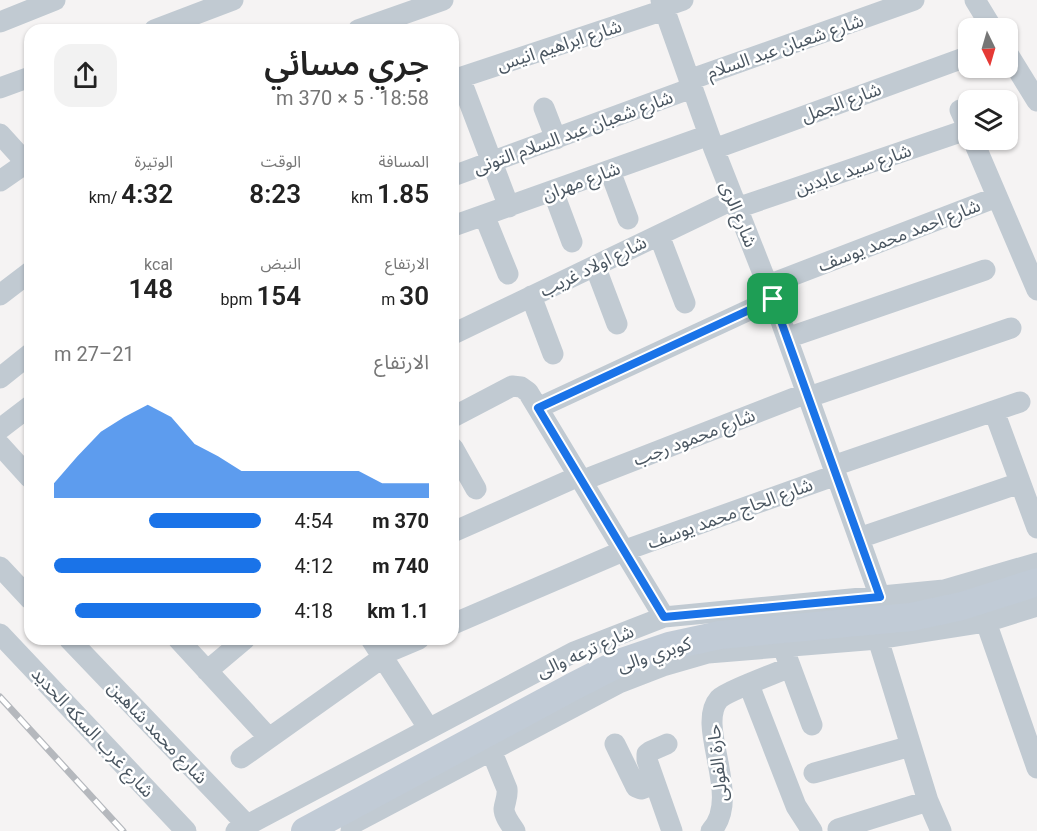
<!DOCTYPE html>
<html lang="ar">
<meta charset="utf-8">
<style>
:root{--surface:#fff;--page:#f2f2f2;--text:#222;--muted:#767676;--accent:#1a73e8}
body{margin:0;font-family:Roboto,"Noto Sans Arabic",sans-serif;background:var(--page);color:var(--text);direction:rtl;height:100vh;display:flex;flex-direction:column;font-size:22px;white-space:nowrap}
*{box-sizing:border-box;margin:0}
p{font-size:20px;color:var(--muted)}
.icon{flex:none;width:33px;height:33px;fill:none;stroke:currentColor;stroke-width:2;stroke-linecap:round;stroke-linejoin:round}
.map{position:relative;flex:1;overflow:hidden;direction:ltr}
.side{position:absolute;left:24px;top:24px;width:435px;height:621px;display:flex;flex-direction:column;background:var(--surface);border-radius:18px;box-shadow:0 2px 4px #0004;direction:rtl}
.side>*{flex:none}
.needle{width:39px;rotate:175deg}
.tools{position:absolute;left:958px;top:18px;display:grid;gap:12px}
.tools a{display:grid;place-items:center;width:60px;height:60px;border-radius:12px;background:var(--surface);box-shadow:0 2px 4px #0004;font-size:30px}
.pin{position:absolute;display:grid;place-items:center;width:51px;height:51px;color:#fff;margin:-26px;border-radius:12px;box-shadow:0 3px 9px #0006}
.round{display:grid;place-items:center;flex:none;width:63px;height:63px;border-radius:18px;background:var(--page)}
.summary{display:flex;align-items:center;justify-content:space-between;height:102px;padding:0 30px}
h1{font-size:33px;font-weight:600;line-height:45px}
.figures{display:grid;grid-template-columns:repeat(3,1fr);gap:9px;height:102px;padding:6px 30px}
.figures div{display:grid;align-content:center}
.figures b{font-size:26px;font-weight:600}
.figures small{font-size:16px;font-weight:400}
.figures p{font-size:16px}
.chart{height:168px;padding:12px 30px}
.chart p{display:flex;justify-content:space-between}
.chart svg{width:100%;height:108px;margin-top:6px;fill:var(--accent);opacity:.7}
ul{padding:0 30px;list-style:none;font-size:20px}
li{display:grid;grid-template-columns:96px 72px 1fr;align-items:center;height:45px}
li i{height:15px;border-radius:8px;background:var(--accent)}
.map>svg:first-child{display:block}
</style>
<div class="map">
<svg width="1037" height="831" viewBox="0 0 1037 831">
<rect width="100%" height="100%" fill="#f5f3f3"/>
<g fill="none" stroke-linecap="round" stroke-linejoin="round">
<path stroke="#c1cad2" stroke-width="21" d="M661,0L714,149L773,299L880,597
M975,0L992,28
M663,7L683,0
M0,22L55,0
M154,30L233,0
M358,30L443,0
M1008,54L1037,101
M460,78L509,207
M453,80L664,10
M689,80L914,0
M0,88L30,77
M544,108L556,139
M960,110L969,130
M0,134L30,167
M973,140L1037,290
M714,149L969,56
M610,171L628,219
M453,176L692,88
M0,181L26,163
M553,191L572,242
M737,208L969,129
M484,215L508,274
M453,226L709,135
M659,235L685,303
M595,266L617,324
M768,285L997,197
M0,295L30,272
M531,296L553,354
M453,334L734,199
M787,338L985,270
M0,378L30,354
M809,397L1011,328
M538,408L773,299
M994,411L1037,528
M453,417L512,386L521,387L528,392L664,617
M0,429L30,406
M0,445L30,478
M453,448L476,489
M833,466L1020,402
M581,481L807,393
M453,532L579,476
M859,538L1020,483
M0,567L30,599
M986,622L1037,768
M453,624L623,551L836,475
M0,634L186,831
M69,639L247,825
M178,639L269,738
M371,639L429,729
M878,639L928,801L941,831
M381,655L419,639
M786,655L812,725
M207,671L245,639
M749,685L796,806L812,831
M615,744L636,787L641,789L655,784
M667,744L651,751L647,754V760L672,831
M491,750L507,789C508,797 505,801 504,809C504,816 511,825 515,831
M241,758L382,658
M814,773L911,746
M838,829L928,801
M236,831L574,652L664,617L944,590L1037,563
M351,831L352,826L354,823L619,683L663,666L708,653L878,639L986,622L1037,606
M711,831C743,797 695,726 719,699C727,691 777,673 790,667"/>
<path stroke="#c1cbd6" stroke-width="28" d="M305,831L572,687L619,663L669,646L720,635L911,617L962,606L1037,582"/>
<g stroke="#b5b8bd" stroke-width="7">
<path id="rail" d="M0,697L123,831"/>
</g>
<use href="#rail" stroke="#fff" stroke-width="4.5" stroke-dasharray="14" stroke-linecap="butt"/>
</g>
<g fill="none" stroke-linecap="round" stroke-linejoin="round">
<g stroke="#fff" stroke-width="12">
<path id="route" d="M773,299L880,597L664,617L538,408Z"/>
</g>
<use href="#route" stroke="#1a73e8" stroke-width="8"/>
</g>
<g text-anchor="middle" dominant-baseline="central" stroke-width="5" stroke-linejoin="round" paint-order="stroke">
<g font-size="18" fill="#4a5661" stroke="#fff">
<text transform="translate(559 45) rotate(-18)">شارع ابراهيم انيس</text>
<text transform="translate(785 46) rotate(-19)">شارع شعبان عبد السلام</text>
<text transform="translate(841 102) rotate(-20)">شارع الجمل</text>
<text transform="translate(573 132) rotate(-20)">شارع شعبان عبد السلام التونى</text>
<text transform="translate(853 169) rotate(-19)">شارع سيد عابدين</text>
<text transform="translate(581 181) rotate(-20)">شارع مهران</text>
<text transform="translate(739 214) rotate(68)">شارع الرى</text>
<text transform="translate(899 235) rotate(-21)">شارع احمد محمد يوسف</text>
<text transform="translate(593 266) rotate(-26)">شارع اولاد غريب</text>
<text transform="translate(694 437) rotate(-21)">شارع محمود رجب</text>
<text transform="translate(730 513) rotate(-20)">شارع الحاج محمد يوسف</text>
<text transform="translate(585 651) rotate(-24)">شارع ترعه والى</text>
<text transform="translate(654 654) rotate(-18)">كوبري والى</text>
<text transform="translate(93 732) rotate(47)">شارع غرب السكه الحديد</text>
<text transform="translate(158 732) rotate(46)">شارع محمد شاهين</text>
<text transform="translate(717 763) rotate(-96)">حارة الفولى</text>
</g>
</g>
</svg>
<div class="tools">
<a><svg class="needle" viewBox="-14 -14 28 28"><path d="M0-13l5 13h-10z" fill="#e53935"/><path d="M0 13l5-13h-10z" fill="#767676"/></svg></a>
<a><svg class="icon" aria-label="layers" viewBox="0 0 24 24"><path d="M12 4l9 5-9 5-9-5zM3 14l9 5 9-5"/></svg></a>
</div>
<div class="pin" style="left:773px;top:299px;background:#1e9e55"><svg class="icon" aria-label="arrive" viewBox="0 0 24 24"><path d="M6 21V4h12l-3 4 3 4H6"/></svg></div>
<section class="side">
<div class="summary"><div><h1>جري مسائي</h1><p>18:58 · 5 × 370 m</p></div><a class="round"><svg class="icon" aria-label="share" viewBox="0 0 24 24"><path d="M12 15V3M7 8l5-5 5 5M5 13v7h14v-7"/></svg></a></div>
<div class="figures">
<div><p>المسافة</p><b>1.85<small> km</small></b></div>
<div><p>الوقت</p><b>8:23</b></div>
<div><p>الوتيرة</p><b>4:32<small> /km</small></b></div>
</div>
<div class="figures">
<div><p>الارتفاع</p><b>30<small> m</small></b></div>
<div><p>النبض</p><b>154<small> bpm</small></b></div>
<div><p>kcal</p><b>148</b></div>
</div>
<div class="chart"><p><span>الارتفاع</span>21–27 m</p>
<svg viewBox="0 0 160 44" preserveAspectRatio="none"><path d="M0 44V38L10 27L20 17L30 11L40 6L50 11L60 22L70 27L80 33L90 33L100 33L110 33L120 33L130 33L140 38L150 38L160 38V44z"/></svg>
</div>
<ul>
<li><b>370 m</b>4:54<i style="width:54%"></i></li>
<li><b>740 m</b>4:12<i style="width:100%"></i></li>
<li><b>1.1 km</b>4:18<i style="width:90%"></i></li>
</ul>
</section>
</div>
